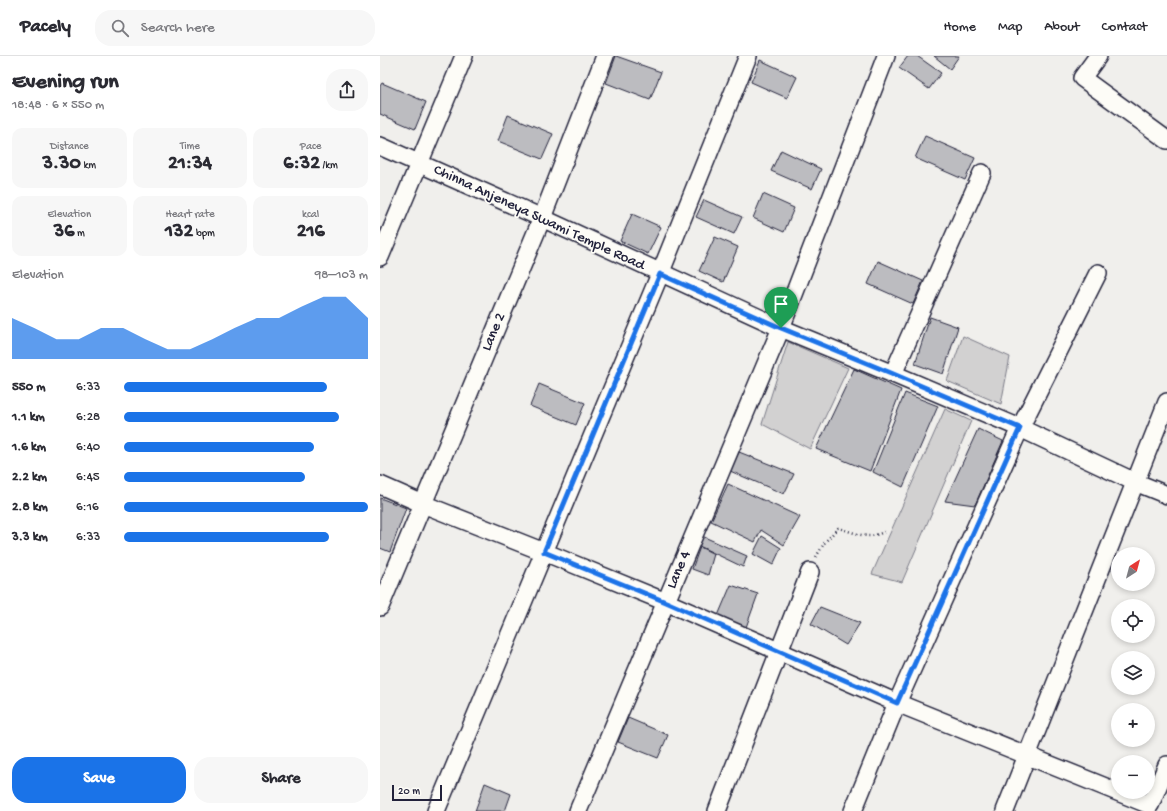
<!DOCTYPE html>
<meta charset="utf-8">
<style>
:root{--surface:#fff;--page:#f7f7f7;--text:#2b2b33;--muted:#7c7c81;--line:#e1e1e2;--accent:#1a73e8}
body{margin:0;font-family:"Gochi Hand",sans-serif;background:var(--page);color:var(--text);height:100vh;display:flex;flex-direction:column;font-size:15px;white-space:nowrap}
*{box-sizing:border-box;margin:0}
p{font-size:13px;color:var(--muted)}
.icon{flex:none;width:22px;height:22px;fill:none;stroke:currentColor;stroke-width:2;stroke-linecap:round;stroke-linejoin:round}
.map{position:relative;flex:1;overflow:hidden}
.sheet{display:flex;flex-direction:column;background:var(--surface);width:380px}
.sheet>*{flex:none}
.needle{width:26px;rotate:36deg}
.fabs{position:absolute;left:731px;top:491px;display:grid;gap:8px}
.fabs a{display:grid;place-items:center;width:44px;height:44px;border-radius:50%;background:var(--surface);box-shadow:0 2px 6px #0003;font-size:20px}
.scale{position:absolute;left:12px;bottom:10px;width:50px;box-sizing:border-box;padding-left:4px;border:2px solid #22223b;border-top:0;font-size:11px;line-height:14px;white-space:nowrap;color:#22223b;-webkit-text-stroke:3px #fdfcf7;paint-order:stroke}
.pin{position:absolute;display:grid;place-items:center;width:34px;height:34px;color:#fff;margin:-41px -17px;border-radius:50% 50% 50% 0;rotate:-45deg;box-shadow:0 0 4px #0007}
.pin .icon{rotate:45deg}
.round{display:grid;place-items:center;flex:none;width:42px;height:42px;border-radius:16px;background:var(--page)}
.summary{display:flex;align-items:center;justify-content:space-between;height:68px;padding:0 12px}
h1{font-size:22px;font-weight:700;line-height:30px}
.metrics{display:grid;grid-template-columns:repeat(3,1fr);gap:6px;height:68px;padding:4px 12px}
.metrics div{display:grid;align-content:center;border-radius:10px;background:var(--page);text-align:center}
.metrics b{font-size:20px;font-weight:700}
.metrics small{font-size:11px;font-weight:400}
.metrics p{font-size:11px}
.chart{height:112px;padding:8px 12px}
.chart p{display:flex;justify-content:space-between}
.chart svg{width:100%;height:72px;margin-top:4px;fill:var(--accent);opacity:.7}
.button{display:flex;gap:8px;margin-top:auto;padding:8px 12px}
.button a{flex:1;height:46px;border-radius:16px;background:var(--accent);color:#fff;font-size:16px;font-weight:700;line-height:46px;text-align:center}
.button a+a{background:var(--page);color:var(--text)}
ul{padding:0 12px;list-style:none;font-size:13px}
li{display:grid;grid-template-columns:64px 48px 1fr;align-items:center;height:30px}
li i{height:10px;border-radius:5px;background:var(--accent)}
header{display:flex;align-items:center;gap:24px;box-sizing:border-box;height:56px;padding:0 20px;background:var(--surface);border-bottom:1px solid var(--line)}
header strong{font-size:19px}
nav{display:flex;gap:22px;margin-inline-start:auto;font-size:14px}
.search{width:280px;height:36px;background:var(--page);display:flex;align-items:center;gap:10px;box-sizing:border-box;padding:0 14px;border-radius:16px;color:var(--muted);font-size:15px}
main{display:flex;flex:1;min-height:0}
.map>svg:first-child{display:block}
</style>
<header>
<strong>Pacely</strong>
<div class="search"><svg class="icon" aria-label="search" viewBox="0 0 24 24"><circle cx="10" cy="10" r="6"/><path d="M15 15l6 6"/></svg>Search here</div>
<nav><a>Home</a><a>Map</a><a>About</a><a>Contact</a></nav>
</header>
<main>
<section class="sheet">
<div class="summary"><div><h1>Evening run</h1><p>18:48 · 6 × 550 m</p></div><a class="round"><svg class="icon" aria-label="share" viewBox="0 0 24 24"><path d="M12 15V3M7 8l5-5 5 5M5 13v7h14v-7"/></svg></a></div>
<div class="metrics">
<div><p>Distance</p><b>3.30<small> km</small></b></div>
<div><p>Time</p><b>21:34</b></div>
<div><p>Pace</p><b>6:32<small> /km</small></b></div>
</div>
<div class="metrics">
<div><p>Elevation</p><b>36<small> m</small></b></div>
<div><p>Heart rate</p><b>132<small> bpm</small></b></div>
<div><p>kcal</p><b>216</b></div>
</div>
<div class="chart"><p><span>Elevation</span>98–103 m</p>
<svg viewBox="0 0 160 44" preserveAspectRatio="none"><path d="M0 44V19L10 25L20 32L30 32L40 25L50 25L60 32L70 38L80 38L90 32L100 25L110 19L120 19L130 12L140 6L150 6L160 19V44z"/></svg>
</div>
<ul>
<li><b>550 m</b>6:33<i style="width:83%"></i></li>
<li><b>1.1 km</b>6:28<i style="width:88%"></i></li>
<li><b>1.6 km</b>6:40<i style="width:78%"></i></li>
<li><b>2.2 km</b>6:45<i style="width:74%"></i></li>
<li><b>2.8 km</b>6:16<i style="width:100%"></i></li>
<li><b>3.3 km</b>6:33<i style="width:84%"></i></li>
</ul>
<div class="button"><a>Save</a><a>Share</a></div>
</section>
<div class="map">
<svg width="787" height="755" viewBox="0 0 787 755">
<rect width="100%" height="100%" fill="#f0efec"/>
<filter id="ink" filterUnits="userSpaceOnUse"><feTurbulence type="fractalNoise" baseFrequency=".025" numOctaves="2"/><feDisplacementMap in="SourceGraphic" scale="8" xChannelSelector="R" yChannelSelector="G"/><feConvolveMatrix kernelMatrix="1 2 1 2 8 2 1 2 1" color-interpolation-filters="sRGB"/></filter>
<g filter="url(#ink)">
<path fill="#d2d1d1" stroke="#7a7a86" d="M583,280L630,301L621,348L567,325Z
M408,286L468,312L430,393L382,368Z
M565,353L591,365L522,526L492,518Z"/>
<path fill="#bcbcc0" stroke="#22223b" d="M236,0L281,16L270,44L226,27Z
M528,0H537L561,17L549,33L519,12Z
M554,0H579L570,13Z
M380,4L417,21L407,42L371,26Z
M2,27L46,46L35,73L0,58V30Z
M128,59L173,78L162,103L118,85Z
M545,80L595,102L585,124L535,102Z
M401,94L441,113L432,133L391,115Z
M383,138L414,152L404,176L373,162Z
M324,144L362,161L354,178L316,161Z
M252,158L281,171L268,198L240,185Z
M335,181L358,191L343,226L319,215Z
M498,205L543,225L533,248L488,228Z
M550,261L578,271L563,318L535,308Z
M474,313L521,334L490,415L436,393Z
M159,328L205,347L196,369L150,350Z
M525,337L558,350L523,431L493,416Z
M598,373L623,385L595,449L565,445Z
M359,396L414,418L404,438L350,415Z
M348,428L420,461L404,489L381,474L375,486L331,465Z
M0,442L26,452L10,496L0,492Z
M322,480L367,500L363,511L317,489Z
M382,480L401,492L393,509L373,498Z
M320,491L334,498L328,519L312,513Z
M351,529L378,538L365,574L337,562Z
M440,551L480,567L466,589L431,568Z
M248,662L288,679L278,702L238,686Z
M105,727L131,738L125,755H95Z"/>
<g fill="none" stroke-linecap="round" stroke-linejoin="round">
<g stroke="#22223b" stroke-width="20">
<path id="street" d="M718,0L702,22L787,84
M0,90L162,162L401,272L506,0
M0,201L84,0
M511,317L640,372L755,426L787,439
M0,429L43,448L164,496L286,546L517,647L770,749L787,709
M0,551L162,162L225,0
M56,755L280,218L368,0
M198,755L401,272L513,318L602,117
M337,755L430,516
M473,755L517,647L640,372L718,217
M625,755L787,346"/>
</g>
<path stroke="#22223b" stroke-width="2.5" stroke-dasharray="1 3" stroke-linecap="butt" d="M436,501L445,486L458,472C466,474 481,480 489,480C495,480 501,477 507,475"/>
<use href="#street" stroke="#fdfcf7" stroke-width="17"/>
</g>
</g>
<g fill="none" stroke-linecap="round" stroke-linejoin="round" filter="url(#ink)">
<g stroke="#fff" stroke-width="8">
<path id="route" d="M280,218L401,272L511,317L640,372L517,647L286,546L164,496Z"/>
</g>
<use href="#route" stroke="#1a73e8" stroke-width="5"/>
</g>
<g text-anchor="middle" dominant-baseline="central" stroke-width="3.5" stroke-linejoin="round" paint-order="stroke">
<g font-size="15" fill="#22223b" stroke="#fdfcf7">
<text transform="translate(159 162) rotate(25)">Chinna Anjeneya Swami Temple Road</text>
<text transform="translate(114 276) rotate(-67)">Lane 2</text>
<text transform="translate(299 514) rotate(-67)">Lane 4</text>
</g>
</g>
</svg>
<div class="fabs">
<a><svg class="needle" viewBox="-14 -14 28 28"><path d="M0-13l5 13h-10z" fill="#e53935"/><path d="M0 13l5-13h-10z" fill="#7c7c81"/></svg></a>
<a><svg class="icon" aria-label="locate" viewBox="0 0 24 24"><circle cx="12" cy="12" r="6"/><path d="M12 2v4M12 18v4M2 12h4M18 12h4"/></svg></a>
<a><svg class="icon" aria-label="layers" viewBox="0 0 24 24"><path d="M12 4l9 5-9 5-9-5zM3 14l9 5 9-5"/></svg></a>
<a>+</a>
<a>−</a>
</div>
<div class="scale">20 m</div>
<div class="pin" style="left:401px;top:272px;background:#1e9e55"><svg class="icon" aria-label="arrive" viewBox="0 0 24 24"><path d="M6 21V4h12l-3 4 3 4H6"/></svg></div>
</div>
</main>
